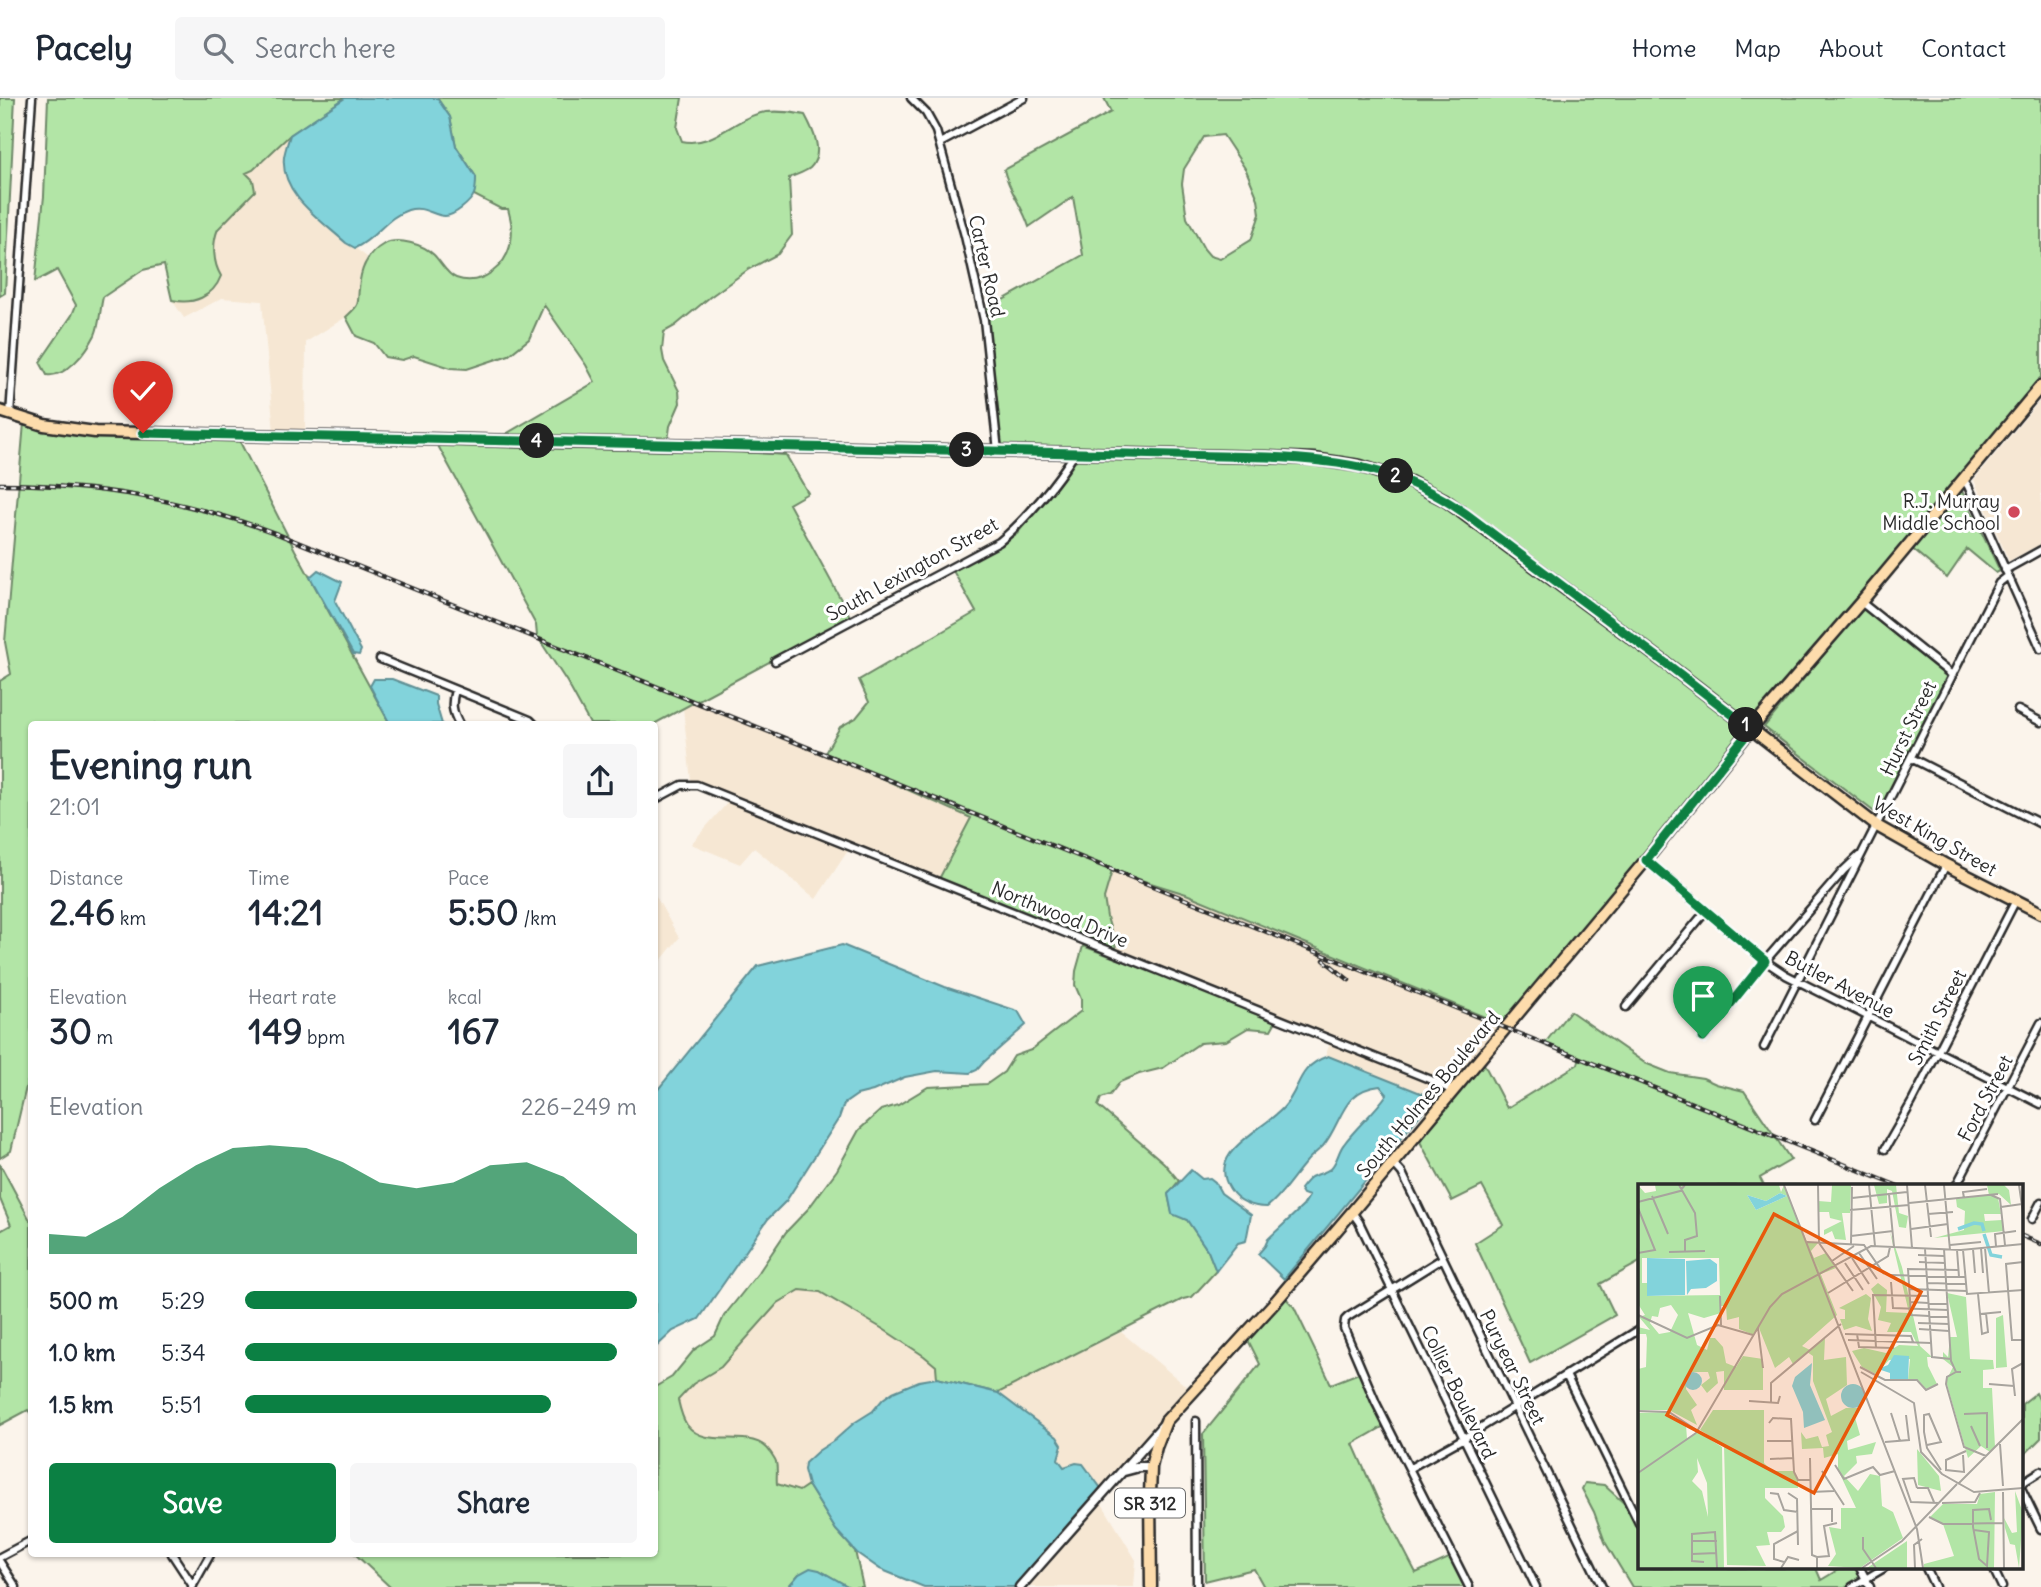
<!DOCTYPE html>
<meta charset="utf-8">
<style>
:root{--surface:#fff;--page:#f6f6f7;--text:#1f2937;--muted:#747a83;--line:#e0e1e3;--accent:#0b8043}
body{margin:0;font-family:Delius,sans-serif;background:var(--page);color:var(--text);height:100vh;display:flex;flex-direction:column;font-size:26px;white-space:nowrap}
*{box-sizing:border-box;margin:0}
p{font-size:23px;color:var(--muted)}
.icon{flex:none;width:38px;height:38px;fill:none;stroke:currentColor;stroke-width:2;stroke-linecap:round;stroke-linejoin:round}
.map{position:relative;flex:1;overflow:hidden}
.sheet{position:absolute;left:28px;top:623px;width:630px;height:836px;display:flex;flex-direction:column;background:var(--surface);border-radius:7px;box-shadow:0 2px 5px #0004}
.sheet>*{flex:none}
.pin{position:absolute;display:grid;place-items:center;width:60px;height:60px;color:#fff;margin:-72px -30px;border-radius:50% 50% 50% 0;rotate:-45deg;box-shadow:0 0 7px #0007}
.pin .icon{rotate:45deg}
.km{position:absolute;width:35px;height:35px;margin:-18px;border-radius:50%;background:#222;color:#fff;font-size:19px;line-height:35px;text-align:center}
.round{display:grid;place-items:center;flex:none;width:74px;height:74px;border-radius:7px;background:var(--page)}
.headline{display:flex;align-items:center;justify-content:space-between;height:119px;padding:0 21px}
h1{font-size:38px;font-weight:700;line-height:52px}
.stats{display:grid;grid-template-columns:repeat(3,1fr);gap:10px;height:119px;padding:7px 21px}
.stats div{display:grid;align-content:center}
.stats b{font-size:35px;font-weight:700}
.stats small{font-size:19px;font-weight:400}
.stats p{font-size:19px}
.chart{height:196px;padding:14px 21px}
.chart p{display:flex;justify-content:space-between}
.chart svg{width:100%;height:126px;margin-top:7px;fill:var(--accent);opacity:.7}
.cta{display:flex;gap:14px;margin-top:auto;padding:14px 21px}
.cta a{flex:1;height:80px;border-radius:7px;background:var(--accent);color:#fff;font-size:28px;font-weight:700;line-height:80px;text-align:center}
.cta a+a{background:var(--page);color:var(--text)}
ul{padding:0 21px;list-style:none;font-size:23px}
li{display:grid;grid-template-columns:112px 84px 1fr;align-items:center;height:52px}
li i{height:18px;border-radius:9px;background:var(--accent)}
header{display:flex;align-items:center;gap:42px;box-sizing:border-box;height:98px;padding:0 35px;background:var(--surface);border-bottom:2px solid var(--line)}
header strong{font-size:33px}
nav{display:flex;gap:38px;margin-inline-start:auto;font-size:24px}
.search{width:490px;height:63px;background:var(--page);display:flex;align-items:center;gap:18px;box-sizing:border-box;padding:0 24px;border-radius:7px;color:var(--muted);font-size:26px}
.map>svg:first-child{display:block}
</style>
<header>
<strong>Pacely</strong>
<div class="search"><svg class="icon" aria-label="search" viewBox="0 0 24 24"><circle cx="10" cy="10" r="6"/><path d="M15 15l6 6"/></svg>Search here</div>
<nav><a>Home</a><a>Map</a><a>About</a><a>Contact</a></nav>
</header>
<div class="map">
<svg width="2041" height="1489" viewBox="0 0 2041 1489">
<rect width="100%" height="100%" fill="#fbf4eb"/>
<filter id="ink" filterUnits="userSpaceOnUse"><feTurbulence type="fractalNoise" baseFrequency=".0143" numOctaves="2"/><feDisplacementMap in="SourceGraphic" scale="14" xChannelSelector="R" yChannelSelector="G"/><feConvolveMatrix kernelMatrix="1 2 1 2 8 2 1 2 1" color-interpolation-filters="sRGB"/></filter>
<g filter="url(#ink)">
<path fill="#f6e7d3" d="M290,37L284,60L286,78L299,101L346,145L355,150L367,159L359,179L358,205L346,219L306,244L305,335L274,334L262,203L222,200L184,220L172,202L195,204L211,194L217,171L214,148L216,136L227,122L252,97L246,76L253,72Z
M2041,301V446L2009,463L1974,382Z
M694,604L825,655L971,720L939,781L732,697L691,683L683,610Z
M729,703L849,751L816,801L754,750L740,766L691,746Z
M1111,773L1187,796L1504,927L1452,990L1117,853L1107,819L1104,800Z
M654,795L679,840L655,870H654Z
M1330,945L1427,984L1448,995L1434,1011H1425L1423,996L1328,958L1325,959Z
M800,1192L820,1194L883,1231L924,1258L936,1268L937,1280L919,1283L893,1294L883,1301L873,1313L854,1325L835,1342L818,1353L804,1372L808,1387L799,1393L777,1386L776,1363L751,1341L723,1342L701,1337L689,1330L683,1320L677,1302L693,1286L721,1269L778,1205Z
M1121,1234L1192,1293L1103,1393L1076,1365L1065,1369L1058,1361L1062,1347L1057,1339L998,1295Z
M1101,1404L1136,1462L1134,1489H1024Z"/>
<path fill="#b2e5a6" stroke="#6e8868" stroke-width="2" fill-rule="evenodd" d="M0,0H15L5,195L0,198Z
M48,0H345L290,37L253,72L246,75L253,82L255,93L218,131C212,145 213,165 221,178C213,199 193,207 172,202L164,167L143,172L103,199C100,211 100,226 95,237C87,253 66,280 47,277L40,264L72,217L76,207L57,172L35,184L44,98Z
M437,0H682L677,30L682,43C713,50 736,18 766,14C779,13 792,14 805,17C813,32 825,55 810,70C805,74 795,77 789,80L792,137L778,156L749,171L710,199L675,228L664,234L662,252L664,263L679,293L680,305L670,328L668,343L499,340L595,284L586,267L544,207L529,241L509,257L467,271L451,270L414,258L402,262L385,259L374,245L356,238L346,219C350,215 355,211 357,207C359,202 358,196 359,191C360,172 366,156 384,146C398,139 423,146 434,157C441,164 447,177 456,180C482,189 507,168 511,143C513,131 511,122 508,111H501L474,97L476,79L456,48L450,19Z
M1104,0H2041V279C2010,312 1984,351 1954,387C1887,467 1819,547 1751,627L1469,413L1447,399L1374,368L1002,350L989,266L985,212L1083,157L1073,99L1029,129C1023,109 1009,93 1004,72L1111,14ZM1223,37L1246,72L1258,101L1260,116L1251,142L1220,161L1210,158L1204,151L1187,120L1182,86L1184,71L1204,39Z
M24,325L238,340L295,452L390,626H32L31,972L26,989L11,1053L0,1060V583L11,576L5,544Z
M436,344L693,351L786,357L808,395L789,406L851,520L654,626H590L567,584L537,538L536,527Z
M1076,358L1290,363L1359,371L1408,387L1464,418L1746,632L1643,761L1504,927L1186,796L1112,773L1104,800L1107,819L1117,853L939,781L971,720L825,655L840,629L856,620L869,604L859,582L976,514L952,471L1017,436L1069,370Z
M1960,389L2000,473L1996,475L1967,451L1947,480L1910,449Z
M1862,510L1947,579L1877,716L1764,629Z
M1083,848L1145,871L1276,923L1271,932L1248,930L1226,943L1200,945L1163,970L1139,976L1120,984L1110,997L1101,1000L1098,1008L1164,1065L1179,1083L1168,1096L1172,1115L1187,1122L1208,1153L1216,1173L1192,1199L1183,1201L998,1295L937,1280L936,1268L924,1258L883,1231L820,1194L800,1192L778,1205L721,1269L693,1286L678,1302C680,1311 682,1320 687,1327C708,1354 753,1327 771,1355C772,1357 776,1362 776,1364C778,1371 776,1379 777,1386L799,1393L808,1387L836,1432L855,1453L863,1489H849L819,1472L799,1476L788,1489H390L355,1456H654L655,1289L672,1279L694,1252L715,1238L724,1218L759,1174L786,1134L808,1111L837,1072L859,1032L881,1012L898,1007L928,989L987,986L1004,974L1014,958L1031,952L1081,913V901L1075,887L1076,873Z
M1570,913L1645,965L1670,975L1703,980L1716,986L1744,993L1791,1062L1760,1080L1764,1088H1640V1164L1600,1186L1615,1217L1530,1265L1475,1145L1503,1127L1482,1088L1452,1103L1418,1040L1482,962L1507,1010L1578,966L1580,959L1545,945Z
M0,1066L31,1124V1316L28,1312L0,1327V1133L11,1127L0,1101Z
M1284,1198L1294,1209L1331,1286L1359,1275L1384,1328L1353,1346L1377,1400L1416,1475L1451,1459L1465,1489H1264L1254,1471L1205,1483L1203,1336L1260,1266L1247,1240Z
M2036,1295L2041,1305V1340L2022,1359V1306Z
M1585,1385L1604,1387L1626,1407L1637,1429L1640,1428V1470H1816L1821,1482L1841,1470H1856L1861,1480L1845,1489H1632L1605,1444L1594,1414L1582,1391Z"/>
<path fill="#82d3db" stroke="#5f9095" stroke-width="2" d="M345,0H437L450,19L456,48L476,79C476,84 476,91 474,96C471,104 454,118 445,118C433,118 424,107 408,112C386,119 376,141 355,150L346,145C322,123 280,96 284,59C285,52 288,44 290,37Z
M318,472L342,484L335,503L361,552L359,557L353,556L310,479Z
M374,581H392L436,598V606L442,626H390L370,588Z
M842,847L945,889L1018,913L1026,927L984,964L977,972L970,975L937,973L905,979L873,993L857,997L844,1006L839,1020L786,1103L768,1121L699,1221L673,1233L655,1250V995L758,868Z
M1328,958L1423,996L1425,1011L1284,1181L1258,1156L1265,1148L1268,1141L1303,1108L1309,1098L1303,1096L1300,1091C1303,1087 1307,1082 1311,1079C1317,1076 1326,1075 1331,1070C1338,1063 1338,1053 1344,1046C1357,1028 1375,1014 1387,996L1380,988C1341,992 1343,1024 1323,1048C1318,1053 1311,1058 1307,1063C1293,1078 1283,1097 1267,1109C1253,1109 1238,1104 1230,1091C1206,1054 1262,1033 1283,1010C1302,990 1295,970 1328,958Z
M1191,1072L1202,1081L1210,1080L1215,1084L1221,1095L1251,1117L1246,1143L1238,1145L1216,1173L1208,1153L1187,1122L1172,1116L1168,1096Z
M937,1280L998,1295L1057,1339L1062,1347L1058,1361L1064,1369L1076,1365L1083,1366L1103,1393L1016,1489H924L880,1471L857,1455L836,1432L808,1387L804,1372L805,1365L818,1353L835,1342L854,1325L873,1313L883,1301L893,1294L919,1283Z
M810,1470L819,1472L849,1489H788L799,1476Z"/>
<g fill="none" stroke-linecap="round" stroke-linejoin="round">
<g stroke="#2b2b2b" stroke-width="11">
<path id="minor" d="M911,0L926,15L936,33L965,138L984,222L998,353
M940,45L1024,0
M10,317L32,0
M1963,381L1968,388L2041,551
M2005,472L2041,452
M1861,504L1952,577
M380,561L530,622L534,626
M775,563L999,444C1026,422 1057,384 1075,355
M455,592C451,606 452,613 459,626
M2018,612L2041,624
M1911,660L2041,726
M654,702L682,687H697L1429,981L1453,993
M1646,762L1765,863L1786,877L2041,1006
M1626,909L1706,813
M1703,940L1765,863L1844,772L1859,758
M1764,949L1999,485L2008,478
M1815,1022L1946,767
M1885,1051L1912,1004L2016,802
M1393,1065L1402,1075L1602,1489
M1956,1088L2041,925
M1352,1114L1359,1124L1536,1489
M2032,1121L2041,1104
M1443,1160L1348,1219L1345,1222L1344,1230L1376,1305L1469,1489
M1566,1277L1639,1425
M1196,1323L1197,1489
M1410,1370L1464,1340L1640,1231
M2022,1385L2041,1373
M2022,1392L2041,1431
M172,1456L193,1488
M0,1459L32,1442
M0,1464L16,1489
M1860,1470L1870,1489
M1926,1470L1935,1489
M1993,1470L2002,1489
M192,1489L210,1457
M1852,1489L1884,1470"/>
</g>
<g stroke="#2b2b2b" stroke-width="13">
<path id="secondary" d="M1124,1373L1139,1369H1151
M1020,1489L1164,1326"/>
</g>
<g stroke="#2b2b2b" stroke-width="15">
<path id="primary" d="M0,313L44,327L95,334L1267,359L1314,361L1360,368L1410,384L1445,402L1667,566L1877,728L1946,767L2041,815
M1151,1489L1150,1397L1151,1369L1156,1349L1166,1323L1276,1203L1352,1114L1646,762L1751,631L1861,504L2041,288"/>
</g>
<use href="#minor" stroke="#fff" stroke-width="6"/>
<use href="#secondary" stroke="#fff" stroke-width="8"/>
<use href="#primary" stroke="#fddcac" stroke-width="10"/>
<g stroke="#2b2b2b" stroke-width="4.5">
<path id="rail" d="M0,386C99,387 182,401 275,435L1898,1088
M1324,862L1349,882
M2022,1138L2041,1146"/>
</g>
<use href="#rail" stroke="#fff" stroke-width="2" stroke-dasharray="5" stroke-linecap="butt"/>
</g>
</g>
<g fill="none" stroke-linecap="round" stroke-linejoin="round" filter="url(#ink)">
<g stroke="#fff" stroke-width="14">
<path id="route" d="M143,335L1267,359C1343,362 1403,371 1466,416L1667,566L1751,631L1646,762L1765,863L1703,940"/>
</g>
<use href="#route" stroke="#0b8043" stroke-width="9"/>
</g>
<circle fill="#d1495b" stroke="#fff" stroke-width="2.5" cx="2014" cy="414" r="7"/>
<g text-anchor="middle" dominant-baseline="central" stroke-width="6" stroke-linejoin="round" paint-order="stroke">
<rect fill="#fff" stroke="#6b6b6b" stroke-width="2" x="1115" y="1390.5" width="70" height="29" rx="5"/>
<g font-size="18" font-weight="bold" fill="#2b2b2b">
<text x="1150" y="1405">SR 312</text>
</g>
<g font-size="19" fill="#2b2b2b" stroke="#fff">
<text transform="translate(987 168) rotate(77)">Carter Road</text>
<text transform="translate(912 471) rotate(-29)">South Lexington Street</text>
<text transform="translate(1908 630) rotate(-64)">Hurst Street</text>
<text transform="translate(1935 738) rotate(30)">West King Street</text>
<text transform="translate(1060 816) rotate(22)">Northwood Drive</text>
<text transform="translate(1840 886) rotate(28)">Butler Avenue</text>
<text transform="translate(1937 919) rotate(-63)">Smith Street</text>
<text transform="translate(1428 996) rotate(-50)">South Holmes Boulevard</text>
<text transform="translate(1985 1000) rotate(-62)">Ford Street</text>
<text transform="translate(1513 1269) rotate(64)">Puryear Street</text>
<text transform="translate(1459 1294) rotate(64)">Collier Boulevard</text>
</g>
<g font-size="19" fill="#2b2b2b" stroke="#fff" text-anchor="end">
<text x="2000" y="403">R.J. Murray<tspan x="2000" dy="22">Middle School</tspan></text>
</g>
</g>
<g transform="translate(1638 1086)">
<rect width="385" height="385" fill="#fbf4eb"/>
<path d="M0,1L7,9L18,7L17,1H141L143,8L146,1L169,58L180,59L173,67L176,74L188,69L198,84L183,90L178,78L199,131L164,162L172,166L187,154L186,176L208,173L209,201L188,215L193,232L208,224H222L216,230L222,251L209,257L210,266L238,258L234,270L218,272L219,279L206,292L220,307L232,290L242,292L244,322L255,328L265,354L222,384L190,382L198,370L191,343L203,345V324H218L200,286V270L186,274L185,264L164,265L163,248L168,255L180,252L184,263L191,262L188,251L194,248L175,197V172L169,168L155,180L151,173L137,184L121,144L116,151L101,145V133L89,136L88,122H83V129L66,134L50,129L59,161L69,166L72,154H77L85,163L88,179L98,183L105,172L125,175V206H86V187L78,188L80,199L69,209L63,201L72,194L70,188H50L48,205L59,221L53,226L59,241L31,226H0V185L8,183L9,154L8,150H0V143L12,146L1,133L7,131L0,120ZM142,9L149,12L118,26L109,11L128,17ZM4,74H81L82,111L9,112V99H4ZM33,121L40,131L32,148L21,150L12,139L14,132L20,133L22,124ZM194,1H213L212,29H204L208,56L197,55L194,47L186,51V46L204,37L192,34L191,28H180V17L193,18ZM236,1H258L261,29L270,32L268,44L261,43L254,7L249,5V19L241,20ZM349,1H366L371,6L373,21L361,10L353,11L360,14L363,30H346L347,37L364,36L366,47L296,54L326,46L327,27L319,23L318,15L351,11ZM252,48L264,83L282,162L294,173H289L290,182L299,200L288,205L280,196H270L272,175L251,176L238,190L224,183L214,167L226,164L248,169L261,161L280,162L273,148H249L253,139L240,136L243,123L233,105L240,99L249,106L248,128L271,129ZM309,109L328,113L332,175L355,176L356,185L345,186V204H354L357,263L352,268L343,262L330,274L308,197L315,183L305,175V168L310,173L312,153H319ZM228,110L233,114L230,135L234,147L218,142L206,146L202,135H207V126L201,124ZM365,131L369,183L358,184V134ZM75,226H126V279L134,287H155L160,297V304H127V314L145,332L147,343L143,348H129L132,361L118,362L128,382L89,381L86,261L62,246ZM27,228L48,241L49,255L60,248L84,263L86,384H0V229ZM59,274L69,299L70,333L64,307L54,297L60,288ZM279,265L301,292L303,307L280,301ZM377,307L385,329L381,384L377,361L372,360L367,344L366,334L374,349L379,348ZM357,308L356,384H286V380L316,372L305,340L292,333L305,320H339L342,310ZM269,357V384H229Z" fill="#b2e5a6" fill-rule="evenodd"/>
<path d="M142,9L149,12L118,26L109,11L128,17ZM9,74L47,75V111L9,112ZM72,75L79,80V97L68,104L53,105L49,111L48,77ZM256,171L271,172L270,196L252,195V189L240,185L250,181ZM174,179L172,201L187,236L166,244L165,228L154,202L157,193ZM46 197a9 9 0 1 1 18 0a9 9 0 1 1-18 0ZM203 212a12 12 0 1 1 24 0a12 12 0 1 1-24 0Z" fill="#82d3db"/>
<path fill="none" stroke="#82d3db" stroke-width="3.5" d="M320,45L336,39L344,40L346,47M346,50L353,71L364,73"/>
<path fill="none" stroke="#a8a49e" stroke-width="2" d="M41,1L57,29L59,52L47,56V69M146,1L279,345M180,1L181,58M231,1L237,62M269,1L274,64M287,1L293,53M306,1L312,66M381,1L385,29M251,10L256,63M353,11L362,15L367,61M14,12L30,50M214,14L269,8M326,14L325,8L349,5M0,18L42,7L47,1M271,19L360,10M363,23L384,20M0,24L17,66L0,69M212,26L271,21M290,30L315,28M273,45L310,40M213,52L255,47M169,58L226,61L246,90M181,59L215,107M213,60L214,3M312,61L343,58M358,62L357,50L378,47M343,64L345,89M347,64L351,109M287,65L294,173L313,175M306,65L313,177L318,188H323M335,65L337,89M319,66L321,93M325,66L329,110L385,106M31,68L67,67M221,69L239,95M280,71L306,72M214,74L231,100M194,77L216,62M281,78L307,79M385,78L368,80L374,156H385M207,79L225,106M252,91L327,93M253,98L255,124L310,126M290,99L328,100M272,105L329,107M190,109L250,72L252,63M340,110L344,150L350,148L348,129M82,112L83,141M272,118L309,120M342,130L363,128M0,131L49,154L80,141L115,151M310,133L273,131L270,85L320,86M280,139L311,140M120,144L125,184M281,145L311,147M207,150L273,152L275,158M219,150L221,163L255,164L256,158M210,156L293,159M238,164L235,111L290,112M222,183L247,196H279L288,206L300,200M223,188L276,219L283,268L304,290L336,308L385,304M318,188L309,193L308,200L326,263L348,272M351,200L376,202M377,212L374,185L385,179M111,217L140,219L142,212M133,219V199L203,140M0,227L31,228L60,247M253,229L262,257M326,230L349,229V264M131,239L135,234L153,235L156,288L160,296H173M333,242L342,262M58,249L132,123L144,110L233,62L323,66L385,60M129,257H154M247,258L271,256L268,231M362,260L365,302M289,261L303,258L291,230L286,231V248L289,264L303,286M325,271L326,288L308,286V276L328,267M172,274L174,371L179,373V384M132,275L155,274M197,281L206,295L235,283L242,291L257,287M184,287L206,321M0,289L58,249M320,300L385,235M279,304L276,294L265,295L273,318L301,319M279,304H290L296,318M173,308L196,307M365,308L366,384M132,309L140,310L146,326L160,328M150,309L159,315L160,361M304,319L337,318L342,309M173,325H194V338M291,333L305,340L365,339M279,345L285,384M336,346L351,348L349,382L341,375L335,343V326L351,325L353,336M385,349V372M225,353V365L238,384M54,357H79M54,370L79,369M179,373L191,372L186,342L199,339M66,378L54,377V350L77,348L79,384M146,378L136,375V360L160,347M143,384L150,373L161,376M224,384L264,357L319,300M277,384L276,361L284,355"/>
<path fill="#e8590c" fill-opacity="0.15" stroke="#e8590c" stroke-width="3.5" d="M136,30L283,108L176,309L29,231Z"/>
<rect width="385" height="385" fill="none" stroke="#2b2b2b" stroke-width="3.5"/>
</g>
</svg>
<div class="pin" style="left:1703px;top:940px;background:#1e9e55"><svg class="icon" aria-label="arrive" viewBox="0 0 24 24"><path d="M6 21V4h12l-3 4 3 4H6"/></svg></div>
<div class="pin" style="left:143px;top:335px;background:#d93025"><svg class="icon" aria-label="check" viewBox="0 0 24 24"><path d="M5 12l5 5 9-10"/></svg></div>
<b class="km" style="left:1746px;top:627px">1</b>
<b class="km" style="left:1396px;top:378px">2</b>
<b class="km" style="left:967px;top:352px">3</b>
<b class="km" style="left:537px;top:343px">4</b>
<section class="sheet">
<div class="headline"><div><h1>Evening run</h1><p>21:01</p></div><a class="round"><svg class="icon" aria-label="share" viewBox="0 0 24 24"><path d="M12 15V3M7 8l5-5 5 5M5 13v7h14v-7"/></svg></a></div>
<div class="stats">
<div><p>Distance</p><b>2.46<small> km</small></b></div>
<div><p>Time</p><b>14:21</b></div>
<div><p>Pace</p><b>5:50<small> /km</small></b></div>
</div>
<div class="stats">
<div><p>Elevation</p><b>30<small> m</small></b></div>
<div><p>Heart rate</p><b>149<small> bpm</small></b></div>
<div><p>kcal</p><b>167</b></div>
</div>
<div class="chart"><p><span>Elevation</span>226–249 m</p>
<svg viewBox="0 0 160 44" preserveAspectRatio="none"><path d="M0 44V37L10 38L20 31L30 21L40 13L50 7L60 6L70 7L80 12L90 19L100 21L110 19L120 13L130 12L140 17L150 27L160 37V44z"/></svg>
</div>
<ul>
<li><b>500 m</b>5:29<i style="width:100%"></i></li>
<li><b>1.0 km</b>5:34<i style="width:95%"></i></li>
<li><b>1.5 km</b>5:51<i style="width:78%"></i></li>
</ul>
<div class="cta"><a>Save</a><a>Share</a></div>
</section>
</div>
